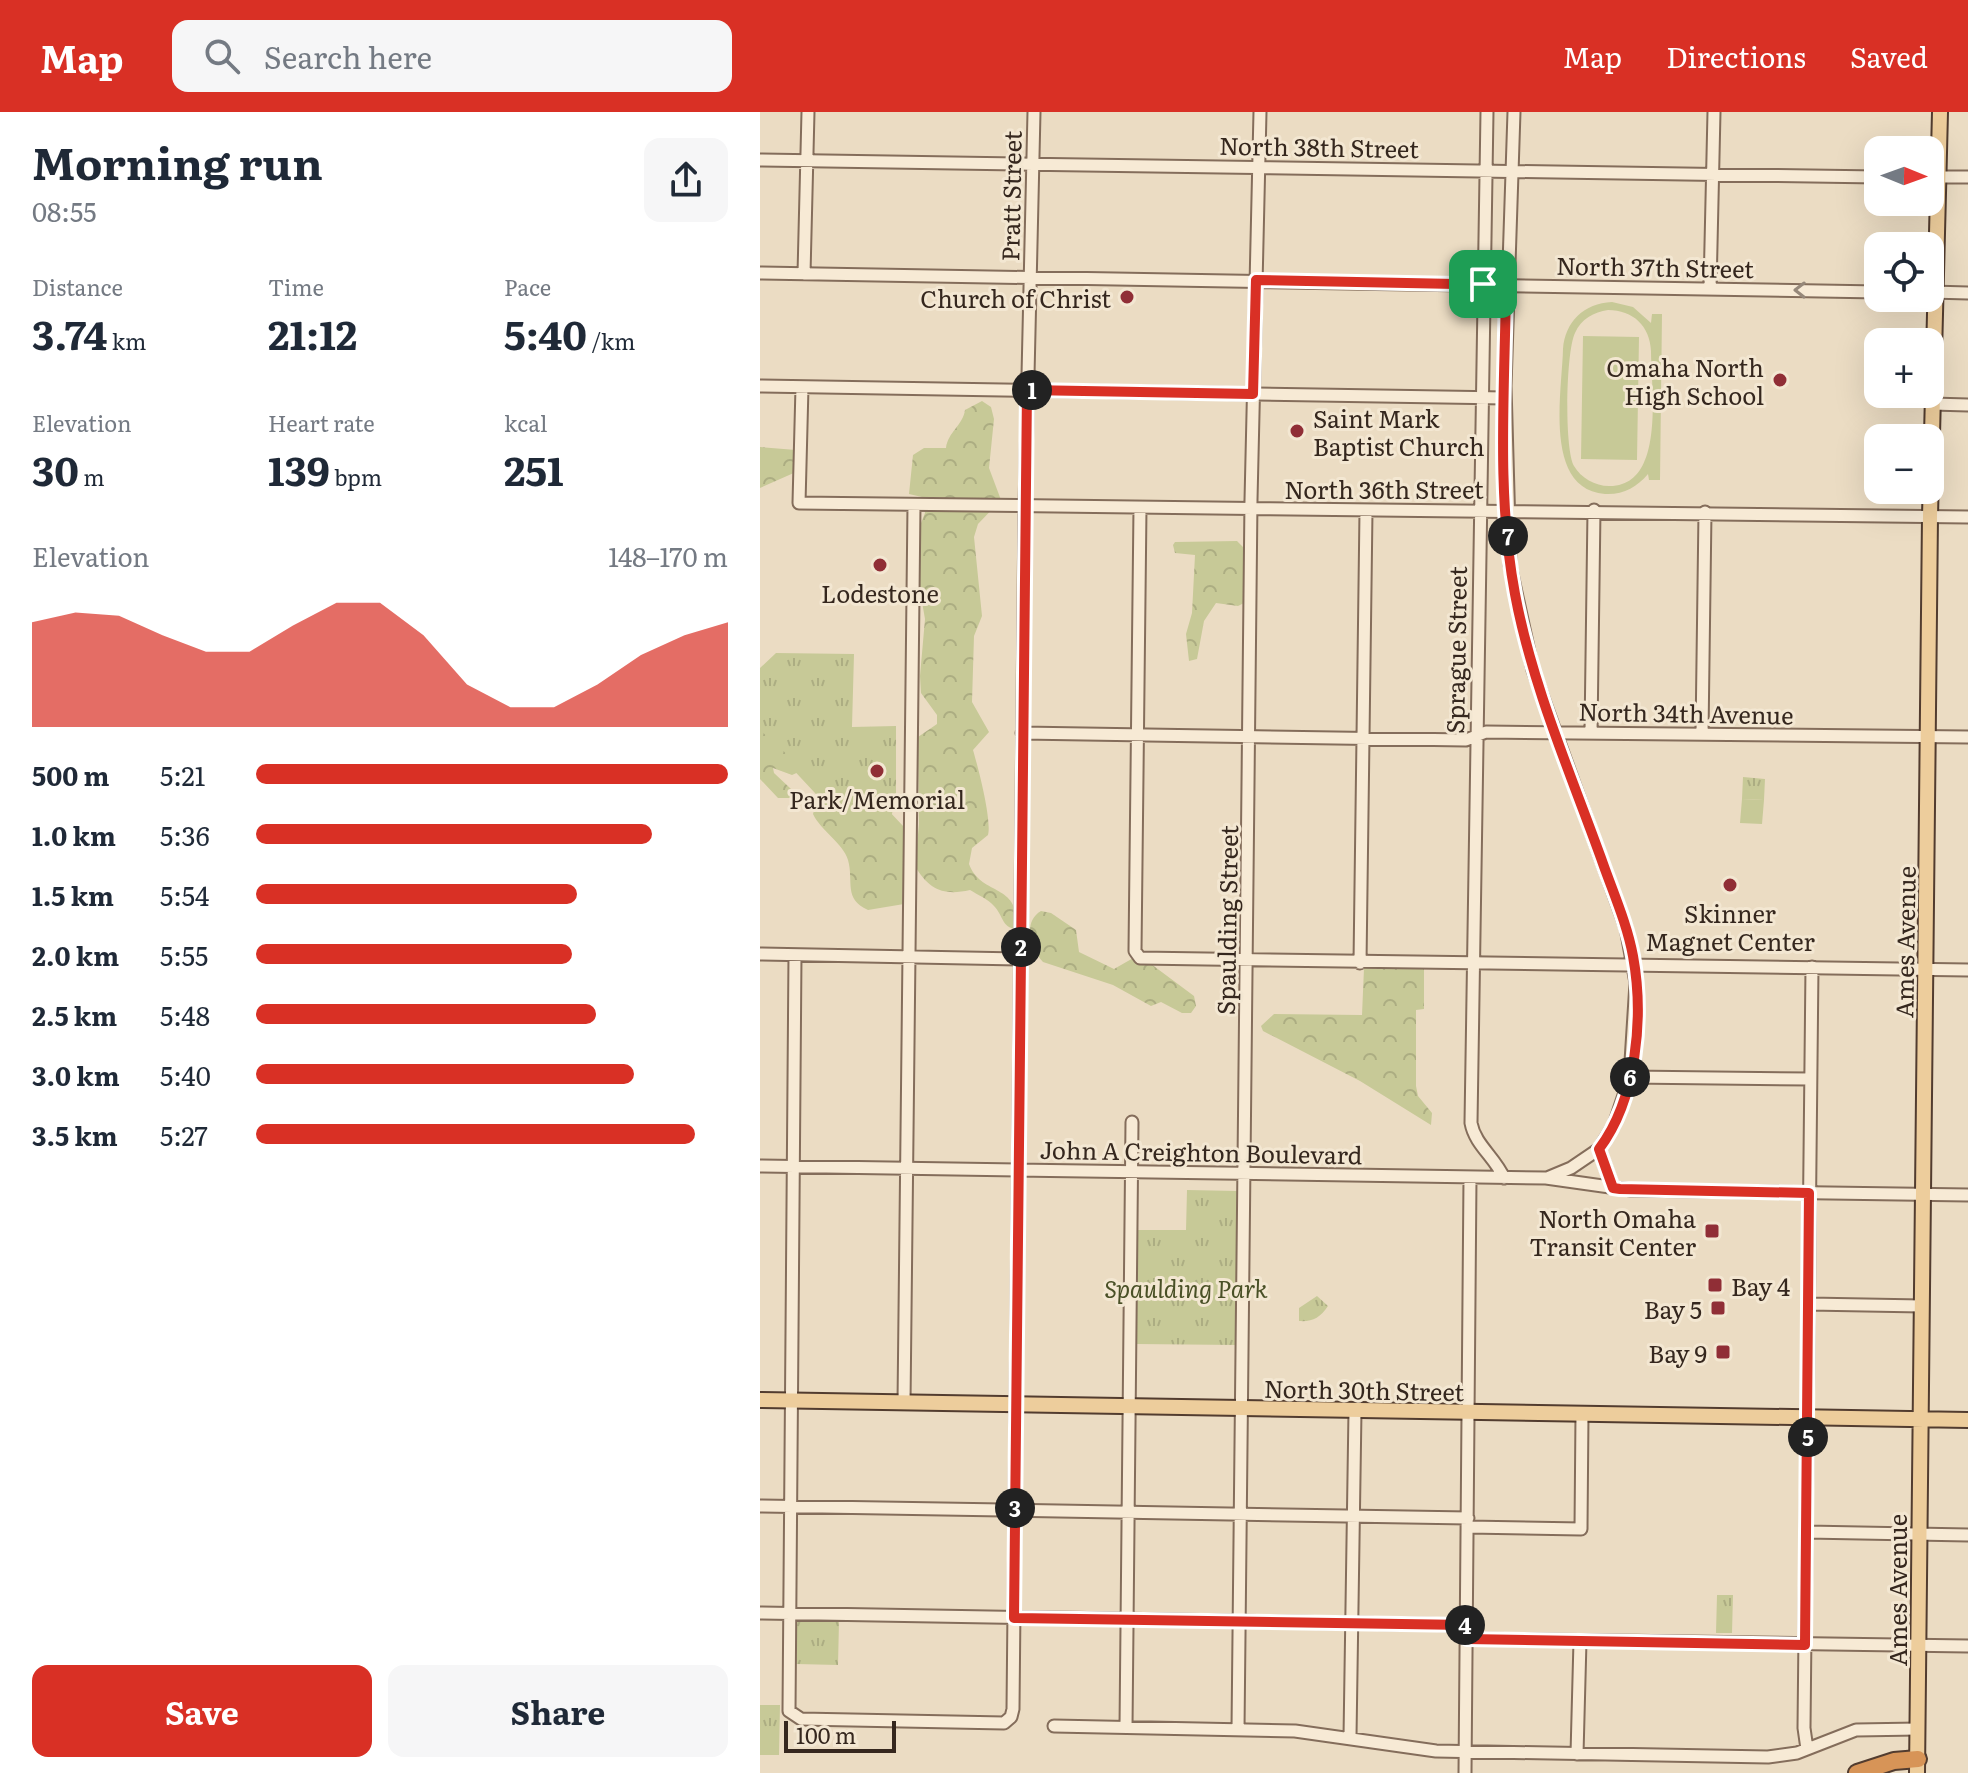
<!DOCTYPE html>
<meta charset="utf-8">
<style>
:root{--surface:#fff;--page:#f6f6f7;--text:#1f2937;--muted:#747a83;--accent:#d93025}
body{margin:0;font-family:Literata,serif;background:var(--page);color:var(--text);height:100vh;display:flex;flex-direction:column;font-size:30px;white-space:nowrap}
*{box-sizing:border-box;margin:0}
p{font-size:26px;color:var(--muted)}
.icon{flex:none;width:44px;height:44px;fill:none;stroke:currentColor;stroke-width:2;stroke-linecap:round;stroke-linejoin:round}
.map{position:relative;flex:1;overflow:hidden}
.panel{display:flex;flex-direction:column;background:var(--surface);width:760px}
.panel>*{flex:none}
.needle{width:52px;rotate:91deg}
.tools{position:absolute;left:1104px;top:24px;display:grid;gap:16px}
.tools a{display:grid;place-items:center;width:80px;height:80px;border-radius:16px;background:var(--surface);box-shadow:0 8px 32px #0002;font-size:40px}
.scale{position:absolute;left:24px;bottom:20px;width:112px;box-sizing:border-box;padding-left:8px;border:4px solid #35271e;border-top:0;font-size:22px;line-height:28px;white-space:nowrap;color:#35271e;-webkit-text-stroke:6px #f3e7d2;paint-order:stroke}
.pin{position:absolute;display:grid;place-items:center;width:68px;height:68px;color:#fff;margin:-34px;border-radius:16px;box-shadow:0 4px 12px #0006}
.km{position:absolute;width:40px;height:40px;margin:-20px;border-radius:50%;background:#222;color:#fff;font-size:22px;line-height:40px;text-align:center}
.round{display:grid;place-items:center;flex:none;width:84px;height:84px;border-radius:16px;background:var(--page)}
.head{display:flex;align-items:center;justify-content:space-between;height:136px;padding:0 32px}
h1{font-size:44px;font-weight:700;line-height:60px}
.stats{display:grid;grid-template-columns:repeat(3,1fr);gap:12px;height:136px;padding:8px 32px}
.stats div{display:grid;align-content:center}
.stats b{font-size:40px;font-weight:700}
.stats small{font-size:22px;font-weight:400}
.stats p{font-size:22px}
.chart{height:224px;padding:16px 32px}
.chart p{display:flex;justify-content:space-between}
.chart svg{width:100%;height:144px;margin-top:8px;fill:var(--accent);opacity:.7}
.button{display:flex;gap:16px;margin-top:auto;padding:16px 32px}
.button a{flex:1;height:92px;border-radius:16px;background:var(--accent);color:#fff;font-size:32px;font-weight:700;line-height:92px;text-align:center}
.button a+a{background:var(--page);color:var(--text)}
ul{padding:0 32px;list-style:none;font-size:26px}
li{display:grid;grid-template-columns:128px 96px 1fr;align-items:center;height:60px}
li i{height:20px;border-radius:10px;background:var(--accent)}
header{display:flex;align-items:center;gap:48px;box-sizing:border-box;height:112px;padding:0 40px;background:var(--accent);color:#fff}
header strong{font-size:38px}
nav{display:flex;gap:44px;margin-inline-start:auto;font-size:28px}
.search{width:560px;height:72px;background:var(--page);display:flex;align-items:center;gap:20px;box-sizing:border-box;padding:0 28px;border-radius:16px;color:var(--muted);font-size:30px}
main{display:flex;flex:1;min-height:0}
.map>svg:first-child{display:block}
</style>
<header>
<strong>Map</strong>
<div class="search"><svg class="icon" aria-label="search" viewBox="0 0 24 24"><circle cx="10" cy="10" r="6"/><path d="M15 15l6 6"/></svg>Search here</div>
<nav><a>Map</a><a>Directions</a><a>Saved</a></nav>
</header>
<main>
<section class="panel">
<div class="head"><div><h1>Morning run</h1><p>08:55</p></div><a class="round"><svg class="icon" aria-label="share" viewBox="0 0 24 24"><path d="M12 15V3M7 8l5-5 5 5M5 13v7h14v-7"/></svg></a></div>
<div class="stats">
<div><p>Distance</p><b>3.74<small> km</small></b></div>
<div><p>Time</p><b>21:12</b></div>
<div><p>Pace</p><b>5:40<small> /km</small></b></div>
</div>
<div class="stats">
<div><p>Elevation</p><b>30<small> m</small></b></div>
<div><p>Heart rate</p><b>139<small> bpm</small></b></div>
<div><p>kcal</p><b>251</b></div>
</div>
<div class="chart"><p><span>Elevation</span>148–170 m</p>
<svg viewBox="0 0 160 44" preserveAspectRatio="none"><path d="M0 44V12L10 9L20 10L30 16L40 21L50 21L60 13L70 6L80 6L90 16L100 31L110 38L120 38L130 31L140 22L150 16L160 12V44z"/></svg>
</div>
<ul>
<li><b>500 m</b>5:21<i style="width:100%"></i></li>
<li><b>1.0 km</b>5:36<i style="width:84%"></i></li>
<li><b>1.5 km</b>5:54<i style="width:68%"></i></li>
<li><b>2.0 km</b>5:55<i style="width:67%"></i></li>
<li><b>2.5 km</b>5:48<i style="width:72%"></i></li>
<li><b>3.0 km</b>5:40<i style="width:80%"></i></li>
<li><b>3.5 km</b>5:27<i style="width:93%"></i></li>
</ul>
<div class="button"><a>Save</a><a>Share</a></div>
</section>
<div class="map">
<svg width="1208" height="1661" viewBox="0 0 1208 1661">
<defs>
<pattern id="grass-tufts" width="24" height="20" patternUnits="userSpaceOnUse" patternTransform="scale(2)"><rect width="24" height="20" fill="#c7c997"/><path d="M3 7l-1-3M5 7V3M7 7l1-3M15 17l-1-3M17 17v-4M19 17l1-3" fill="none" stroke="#acad82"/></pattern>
<pattern id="forest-crowns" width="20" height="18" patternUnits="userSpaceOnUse" patternTransform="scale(2)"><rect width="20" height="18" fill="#c7c997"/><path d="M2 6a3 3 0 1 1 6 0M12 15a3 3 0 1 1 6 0" fill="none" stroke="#acad82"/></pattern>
</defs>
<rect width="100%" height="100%" fill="#ebdcc3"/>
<path fill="url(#grass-tufts)" d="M16,541L94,542L92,615L136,614V683L129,716L68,695L0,622V556Z
M983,665L1005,667L1004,688L982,687Z
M427,1078L478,1079L477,1233L375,1232L376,1118H426Z
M557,1184L568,1194C560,1206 552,1210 539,1209V1196Z
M957,1483H973L972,1521H956Z
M37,1509L79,1510L78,1553L36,1552Z
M0,1593H20L19,1643H0Z"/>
<path fill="url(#forest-crowns)" d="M222,289L231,295L234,307L229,356L241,388L218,412L214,425L222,504L214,524L212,590L229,620L213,638C218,655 232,708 228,723L212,736L209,752C221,785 261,770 256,817C242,816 243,803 234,794C228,787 218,783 210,778C184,784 169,778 155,754L159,712L158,625L177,612V603L161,581L160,564L165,507L157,461L159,416L165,401L162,385L149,382L153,343L164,336H186C188,320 203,313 205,298Z
M0,335L36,338V360L0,376Z
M477,429L483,435L484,491L478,494L456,491L444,509L437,547L429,549L426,522L432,501L435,443L415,441L413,433L415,430Z
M0,618L39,653L41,659L32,663L13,656L14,661L31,677L30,686H18L0,667Z
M64,686L128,698L144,715V792L108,798C83,787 94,769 88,748C83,731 61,719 53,702L57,688Z
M281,799L291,801L316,818L319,840L354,857L375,845L387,849L434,884L436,894L431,901H422L401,890L391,894L353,873L283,850C271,837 262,810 281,799Z
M604,856L664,857V897L656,898V974L658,984L672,1001L671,1013L600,969L503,919L501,914L514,902L602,903Z"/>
<path fill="#c7c997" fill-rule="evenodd" d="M852,190L873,195L891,211L892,202H902L900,368H889L888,362C877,375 863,383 845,382C783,377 802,280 803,237C805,210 824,191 852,190ZM848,198C873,198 890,214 891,239C891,276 906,375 849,374C835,374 821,366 814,354C804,336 806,239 815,221C821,207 834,200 848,198Z
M823,224L879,225L877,348L821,347Z
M982,687L1004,688L1002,712L980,711Z"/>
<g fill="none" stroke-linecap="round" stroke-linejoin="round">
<g stroke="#846d5b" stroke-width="15">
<path id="minor" d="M727,0L711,1011C715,1033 735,1045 744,1066
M754,0L745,274L750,453L773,558L866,816L876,871L870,965L854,1013L839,1037L811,1056L787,1066
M0,48L1118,65
M1170,65H1208
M0,161L1118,180
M44,162L48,0
M950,177L954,0
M1171,180L1208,181
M0,274L745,286
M42,275L39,391L1208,405
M1172,292L1208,293
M380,396L375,839L380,846L1208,858
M831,620L834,398
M262,621L706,628L726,620L1208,625
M942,622L945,400
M0,842L260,847
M35,843L29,1599L41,1607L244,1611L251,1605L253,1597L265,395L274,0
M600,851L606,399
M870,965L1050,967
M839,1037L853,1076
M0,1054L786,1066L871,1078L1208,1083
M1049,1192L1162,1194
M144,1291L154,393
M0,1394L708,1406
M708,1415L821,1417L822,1302
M1047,1420L1208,1423
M0,1501L707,1513
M707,1527L1208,1534
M294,1614L535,1619L676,1639L1008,1645L1037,1641L1096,1618L1158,1617
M366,1615L372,1010
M478,1618L491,388L500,0
M590,1625L595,1299
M1047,1637L1044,1616L1052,855
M817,1642L820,1529
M705,1661L710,1066"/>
</g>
<g stroke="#523c2f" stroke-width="18">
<path id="major" d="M0,1288L1208,1308
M1157,1661L1170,404L1180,0"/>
</g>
<g stroke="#523c2f" stroke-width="20">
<path id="highway" d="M1097,1661L1134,1649L1158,1647"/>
</g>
<use href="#minor" stroke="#f7ead5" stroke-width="11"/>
<use href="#major" stroke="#edcd9c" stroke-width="14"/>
<use href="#highway" stroke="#d79457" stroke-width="16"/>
</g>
<defs><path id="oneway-chevron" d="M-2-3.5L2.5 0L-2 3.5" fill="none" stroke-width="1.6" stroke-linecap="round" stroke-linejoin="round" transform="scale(2)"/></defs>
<use stroke="#96887a" href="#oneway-chevron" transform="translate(1040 178) rotate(-179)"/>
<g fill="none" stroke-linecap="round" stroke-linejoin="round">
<g stroke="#fff" stroke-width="16">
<path id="route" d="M496,168L746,173C745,274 736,382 755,482C772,573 810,660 841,746C852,778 867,811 873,844C884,904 877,987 839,1037L853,1076L860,1077L1049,1081L1045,1533L707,1527V1513L254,1506L267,278L493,282Z"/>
</g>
<use href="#route" stroke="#d93025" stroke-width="10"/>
</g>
<g fill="#902e36" stroke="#f3e7d2" stroke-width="3">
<circle cx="367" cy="185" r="8"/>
<circle cx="1020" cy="268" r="8"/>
<circle cx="537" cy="319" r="8"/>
<circle cx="120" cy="453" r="8"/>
<circle cx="117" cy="659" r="8"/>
<circle cx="970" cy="773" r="8"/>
<rect x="944" y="1111" width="16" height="16" rx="4"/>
<rect x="947" y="1165" width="16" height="16" rx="4"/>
<rect x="950" y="1188" width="16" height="16" rx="4"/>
<rect x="955" y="1232" width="16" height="16" rx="4"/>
</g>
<g text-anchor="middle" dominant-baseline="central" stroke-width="6" stroke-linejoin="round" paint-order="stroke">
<g font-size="24" fill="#35271e" stroke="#f3e7d2">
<text transform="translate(559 34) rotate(1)">North 38th Street</text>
<text transform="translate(250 84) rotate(-89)">Pratt Street</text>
<text transform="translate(895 154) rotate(1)">North 37th Street</text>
<text x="624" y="376">North 36th Street</text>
<text transform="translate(695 538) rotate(-89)">Sprague Street</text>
<text transform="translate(926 600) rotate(1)">North 34th Avenue</text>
<text transform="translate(466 808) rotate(-89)">Spaulding Street</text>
<text transform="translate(1144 830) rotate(-89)">Ames Avenue</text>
<text transform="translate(441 1039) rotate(1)">John A Creighton Boulevard</text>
<text transform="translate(604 1277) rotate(1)">North 30th Street</text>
<text transform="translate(1136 1478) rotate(-90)">Ames Avenue</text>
</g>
<g font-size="24" fill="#35271e" stroke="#f3e7d2" text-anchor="end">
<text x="351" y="185">Church of Christ</text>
<text x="1004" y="254">Omaha North<tspan x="1004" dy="28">High School</tspan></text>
<text x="553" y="305" text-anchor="start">Saint Mark<tspan x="553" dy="28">Baptist Church</tspan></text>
<text x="120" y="480" text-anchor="middle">Lodestone</text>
<text x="117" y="686" text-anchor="middle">Park/Memorial</text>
<text x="970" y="800" text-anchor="middle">Skinner<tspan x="970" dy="28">Magnet Center</tspan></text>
<text x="936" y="1105">North Omaha<tspan x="936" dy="28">Transit Center</tspan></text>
<text x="971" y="1173" text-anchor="start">Bay 4</text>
<text x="942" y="1196">Bay 5</text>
<text x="947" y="1240">Bay 9</text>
</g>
<g font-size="24" font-style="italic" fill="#495026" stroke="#f3e7d2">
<text x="426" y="1175">Spaulding Park</text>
</g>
</g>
</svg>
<div class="tools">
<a><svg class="needle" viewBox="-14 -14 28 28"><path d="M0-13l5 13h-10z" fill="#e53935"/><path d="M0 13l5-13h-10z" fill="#747a83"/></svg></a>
<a><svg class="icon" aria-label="locate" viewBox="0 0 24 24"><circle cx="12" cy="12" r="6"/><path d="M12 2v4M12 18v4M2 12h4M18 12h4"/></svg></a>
<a>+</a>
<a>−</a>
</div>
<div class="scale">100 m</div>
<div class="pin" style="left:723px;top:172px;background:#1e9e55"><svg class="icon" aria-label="arrive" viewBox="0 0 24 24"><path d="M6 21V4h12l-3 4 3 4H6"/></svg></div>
<b class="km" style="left:272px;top:278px">1</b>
<b class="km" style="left:261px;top:835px">2</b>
<b class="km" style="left:255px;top:1396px">3</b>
<b class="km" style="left:705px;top:1513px">4</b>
<b class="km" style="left:1048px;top:1325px">5</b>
<b class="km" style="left:870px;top:965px">6</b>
<b class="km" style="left:748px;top:424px">7</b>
</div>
</main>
